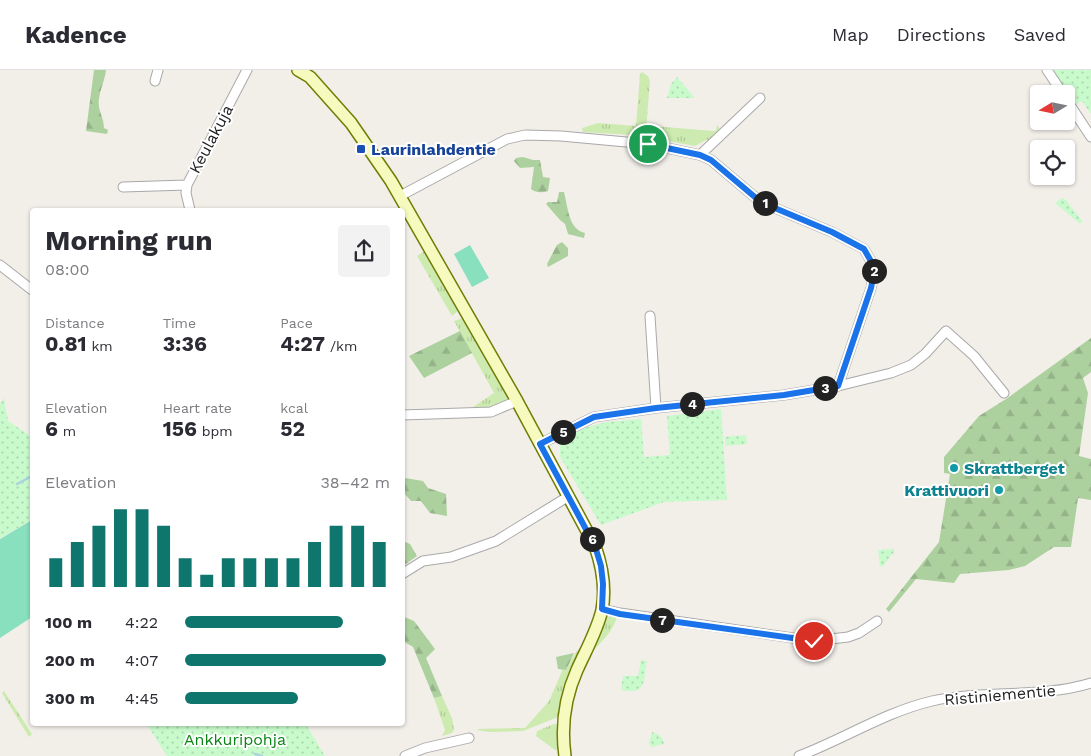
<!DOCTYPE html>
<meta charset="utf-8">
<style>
:root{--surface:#fff;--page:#f2f2f3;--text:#2b2b33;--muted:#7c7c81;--line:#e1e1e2;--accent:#0f766e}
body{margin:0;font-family:"Work Sans",sans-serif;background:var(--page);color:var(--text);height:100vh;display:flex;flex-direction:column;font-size:19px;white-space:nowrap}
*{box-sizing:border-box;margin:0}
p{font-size:16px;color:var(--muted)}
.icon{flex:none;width:28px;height:28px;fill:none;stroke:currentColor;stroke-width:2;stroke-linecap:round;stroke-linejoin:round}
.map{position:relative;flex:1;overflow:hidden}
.sheet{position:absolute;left:30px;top:138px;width:375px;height:518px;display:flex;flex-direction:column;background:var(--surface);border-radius:5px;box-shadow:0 1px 4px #0004}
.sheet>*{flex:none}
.needle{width:32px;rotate:260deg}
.controls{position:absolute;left:1030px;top:15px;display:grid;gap:10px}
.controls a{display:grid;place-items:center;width:45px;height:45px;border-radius:5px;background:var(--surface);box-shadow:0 1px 4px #0004;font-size:25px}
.pin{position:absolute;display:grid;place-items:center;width:42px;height:42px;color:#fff;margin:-21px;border:2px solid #fff;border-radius:50%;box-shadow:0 1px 5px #0007}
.km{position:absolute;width:25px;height:25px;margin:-12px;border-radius:50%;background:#222;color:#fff;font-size:14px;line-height:25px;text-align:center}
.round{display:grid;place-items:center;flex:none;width:52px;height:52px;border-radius:5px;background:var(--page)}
.head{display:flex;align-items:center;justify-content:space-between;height:85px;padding:0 15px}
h1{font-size:28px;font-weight:700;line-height:38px}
.metrics{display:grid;grid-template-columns:repeat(3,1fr);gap:8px;height:85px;padding:5px 15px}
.metrics div{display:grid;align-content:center}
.metrics b{font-size:21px;font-weight:700}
.metrics small{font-size:14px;font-weight:400}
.metrics p{font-size:14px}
.chart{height:140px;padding:10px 15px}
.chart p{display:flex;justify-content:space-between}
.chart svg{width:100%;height:90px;margin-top:5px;stroke:var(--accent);stroke-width:6}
ul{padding:0 15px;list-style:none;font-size:16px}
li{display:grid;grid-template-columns:80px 60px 1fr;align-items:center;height:38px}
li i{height:12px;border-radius:6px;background:var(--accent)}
header{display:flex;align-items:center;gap:30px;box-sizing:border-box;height:70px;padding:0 25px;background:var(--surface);border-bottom:1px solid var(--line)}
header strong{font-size:24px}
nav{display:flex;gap:28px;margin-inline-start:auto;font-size:18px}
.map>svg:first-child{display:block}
</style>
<header>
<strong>Kadence</strong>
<nav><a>Map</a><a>Directions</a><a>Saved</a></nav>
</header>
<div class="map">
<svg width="1091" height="686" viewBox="0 0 1091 686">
<defs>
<pattern id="grass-tufts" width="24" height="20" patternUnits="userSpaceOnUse" patternTransform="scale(1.25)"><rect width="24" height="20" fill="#cdebb0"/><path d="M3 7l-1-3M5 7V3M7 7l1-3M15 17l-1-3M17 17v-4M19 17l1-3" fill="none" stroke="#b0c997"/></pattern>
<pattern id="forest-firs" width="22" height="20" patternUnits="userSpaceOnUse" patternTransform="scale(1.25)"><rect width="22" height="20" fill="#add19e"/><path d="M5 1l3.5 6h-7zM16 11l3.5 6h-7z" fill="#95b388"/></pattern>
<pattern id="park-dots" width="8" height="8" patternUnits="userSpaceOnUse" patternTransform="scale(1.25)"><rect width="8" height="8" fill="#c8facc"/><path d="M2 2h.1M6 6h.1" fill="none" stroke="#acd6af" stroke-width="1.8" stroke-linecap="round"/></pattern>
</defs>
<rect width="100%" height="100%" fill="#f2efe9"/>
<path fill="url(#grass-tufts)" d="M642,2L648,6L650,11L646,60L638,59L631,65L583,62L582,58L598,53L636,56L640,4Z
M717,55L720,59V62L709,72L706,70L695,76L656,69L652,64V56L714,61H716Z
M425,181L459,240L452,246L417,186Z
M463,248L508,327L507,332L496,337L470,339L494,323L454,251Z
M612,545L617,546C614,561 601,572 591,583L604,551L608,547Z
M582,576L565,614L560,633L558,647L523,661L489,662L477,660L478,659L525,658L549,631L563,599L565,600C571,591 574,583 582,576Z
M4,621L32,664L29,667L2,623Z
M442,626L452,648L454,660L452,663L442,666L445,660L434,628Z
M554,654H558L559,680H555L536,666L537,661Z"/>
<path fill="url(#forest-firs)" d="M94,0H106C105,10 100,19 99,29C97,39 104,47 104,58L108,60L107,64L86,61Z
M523,87L533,90H540L543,107L550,108L548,121C542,123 536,123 531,119L534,97L520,98L514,91L516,88Z
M559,122H564C568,137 568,159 585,163L584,168L568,164L565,154L560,150L546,134L548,132H557Z
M562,172L568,178V186L548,197L547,194L557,175Z
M460,261L472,283L424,308L409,286Z
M1091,268V302L1083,308L1088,323L1079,386L1091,389V430L1078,428L1071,477H1054L1025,496L1009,500L960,504L954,513L916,509L889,542L886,539L939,472L950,404L944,403V387L979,346L1006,329Z
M405,408L423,411L428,418L446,424L447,446L430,443L421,431H411L403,422Z
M403,471L410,474L417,486L403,496Z
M402,546L414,551L435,579L426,588L442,626L434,628L413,577L403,571Z
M574,583L566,600L558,599L556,587Z"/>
<path fill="url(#park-dots)" d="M1053,0H1091V44L1082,31L1077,34L1074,32Z
M677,7L695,28H667L671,14Z
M1062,128L1066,130L1082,151L1080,154L1055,133Z
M4,328L8,351L32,367V450L0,468V334Z
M721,339L727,430L664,432L601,455L560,387V370L584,358L606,352L641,349L644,387L670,385L667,346Z
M746,365L747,374L725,376V367Z
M894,479V482L883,496H880L878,480Z
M641,590L647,591C643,612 647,625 621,620L623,606H638Z
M146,653H305L325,686H167Z
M652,662C659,665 663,666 664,674L651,677L649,673Z"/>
<path fill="#88e0be" d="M470,175L489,208L472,217L454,184Z
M32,450V547L0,568V469Z"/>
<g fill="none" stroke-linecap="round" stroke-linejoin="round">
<path stroke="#aad3df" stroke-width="2.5" d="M17,414L32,406
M255,684L262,686"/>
<g stroke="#a9a9a9" stroke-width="11">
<path id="street" d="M1047,0L1063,24
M155,11L158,0
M1066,29L1091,67
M700,85L760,28
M123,117L187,115
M400,126L507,69L525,65L561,66L648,74L700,85L711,90L756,128L770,136L832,162L864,179L872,193L874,203L871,218L838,316
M190,140L186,123L187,115L247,0
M0,195L32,220
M650,246L656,338
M402,345L491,342L517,331
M540,374L594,347L656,338L784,325L838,316L891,303L911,295L925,284L946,261L974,286L1004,323
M402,504L423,491L451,487L496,471L569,426
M602,539L620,543L814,571L848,567L859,563L877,551
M405,686L425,678L469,668
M799,686C844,669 885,642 932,631C985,619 1039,629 1091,613"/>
</g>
<g stroke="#707d05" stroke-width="14">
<path id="secondary" d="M298,0L310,7L351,53L391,111L517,331L595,476C602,496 606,519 602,540C597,561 586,580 577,600C565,627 561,657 565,686"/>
</g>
<use href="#street" stroke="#fff" stroke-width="9"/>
<use href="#secondary" stroke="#f7fabf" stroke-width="11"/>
</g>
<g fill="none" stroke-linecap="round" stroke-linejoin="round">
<g stroke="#fff" stroke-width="10">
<path id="route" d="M648,74L700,85L711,90L756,128L770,136L832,162L864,179L872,193L874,203L871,218L838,316L784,325L656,338L594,347L540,374L595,476L601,496L603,514L602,539L620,544L814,571"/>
</g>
<use href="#route" stroke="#1a73e8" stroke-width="6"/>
</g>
<rect fill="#1a4fb4" stroke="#fff" stroke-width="2" x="356" y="74" width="10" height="10" rx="2.5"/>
<g fill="#0f9aa8" stroke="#fff" stroke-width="2">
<circle cx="954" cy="398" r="5"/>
<circle cx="999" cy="420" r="5"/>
</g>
<g text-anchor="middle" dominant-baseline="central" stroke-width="4" stroke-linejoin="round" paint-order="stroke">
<g font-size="16" fill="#222" stroke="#fff">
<text transform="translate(211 69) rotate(-62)">Keulakuja</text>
<text transform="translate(1000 625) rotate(-5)">Ristiniementie</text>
</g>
<g font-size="16" font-weight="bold" fill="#164399" stroke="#fff" text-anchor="start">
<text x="371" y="79">Laurinlahdentie</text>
</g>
<g font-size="16" font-weight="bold" fill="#0d838f" stroke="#fff" text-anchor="start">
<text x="964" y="398">Skrattberget</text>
<text x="989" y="420" text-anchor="end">Krattivuori</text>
</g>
<g font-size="16" fill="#0c8416" stroke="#fff">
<text x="235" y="669">Ankkuripohja</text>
</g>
</g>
</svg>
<div class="controls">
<a><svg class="needle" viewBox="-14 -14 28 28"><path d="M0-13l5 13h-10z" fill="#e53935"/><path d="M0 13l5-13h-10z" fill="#7c7c81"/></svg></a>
<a><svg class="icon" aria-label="locate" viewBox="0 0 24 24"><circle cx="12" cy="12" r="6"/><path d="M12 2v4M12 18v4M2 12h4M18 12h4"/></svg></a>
</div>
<div class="pin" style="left:648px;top:74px;background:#1e9e55"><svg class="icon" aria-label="arrive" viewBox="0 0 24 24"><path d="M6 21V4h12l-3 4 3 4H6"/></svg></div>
<div class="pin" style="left:814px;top:571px;background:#d93025"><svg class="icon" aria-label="check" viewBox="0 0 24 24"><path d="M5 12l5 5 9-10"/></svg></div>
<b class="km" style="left:765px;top:133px">1</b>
<b class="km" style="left:874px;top:201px">2</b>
<b class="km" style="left:825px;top:318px">3</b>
<b class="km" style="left:692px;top:334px">4</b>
<b class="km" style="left:563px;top:362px">5</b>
<b class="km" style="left:592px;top:469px">6</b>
<b class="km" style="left:662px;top:550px">7</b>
<section class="sheet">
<div class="head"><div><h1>Morning run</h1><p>08:00</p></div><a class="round"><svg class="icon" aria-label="share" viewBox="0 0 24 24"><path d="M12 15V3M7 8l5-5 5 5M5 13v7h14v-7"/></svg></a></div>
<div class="metrics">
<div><p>Distance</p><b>0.81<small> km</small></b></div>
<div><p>Time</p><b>3:36</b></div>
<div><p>Pace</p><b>4:27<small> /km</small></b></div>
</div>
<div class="metrics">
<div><p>Elevation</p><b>6<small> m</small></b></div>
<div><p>Heart rate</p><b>156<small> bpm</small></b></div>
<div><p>kcal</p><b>52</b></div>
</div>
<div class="chart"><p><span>Elevation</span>38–42 m</p>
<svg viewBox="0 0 160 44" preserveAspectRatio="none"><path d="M5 44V30M15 44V22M25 44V14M35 44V6M45 44V6M55 44V14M65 44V30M75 44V38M85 44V30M95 44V30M105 44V30M115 44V30M125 44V22M135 44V14M145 44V14M155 44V22"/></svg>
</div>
<ul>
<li><b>100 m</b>4:22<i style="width:77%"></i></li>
<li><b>200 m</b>4:07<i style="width:98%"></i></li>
<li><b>300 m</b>4:45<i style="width:55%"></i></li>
</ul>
</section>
</div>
